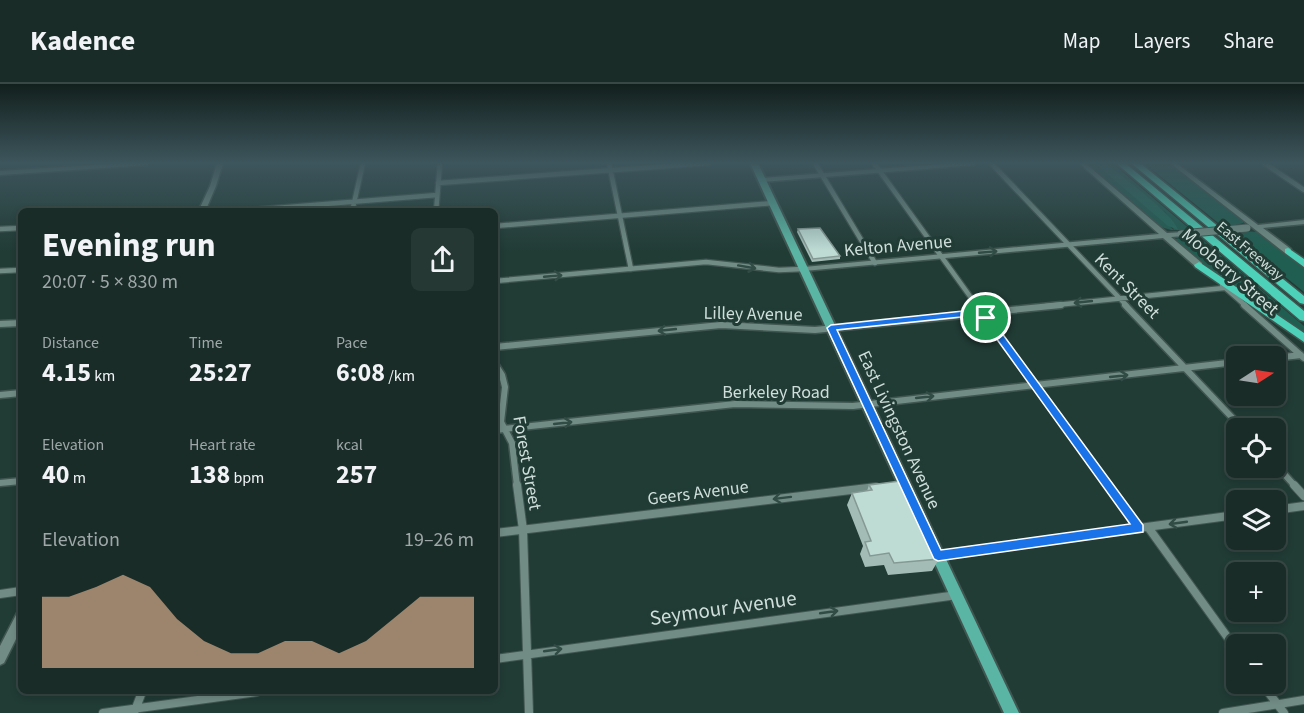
<!DOCTYPE html>
<meta charset="utf-8">
<style>
:root{--surface:#192c28;--page:#263834;--text:#f1f3f6;--muted:#9fa7a8;--line:#374845;--accent:#d6ab8b}
body{margin:0;font-family:"Source Sans 3",sans-serif;background:var(--page);color:var(--text);height:100vh;display:flex;flex-direction:column;font-size:22px;white-space:nowrap}
*{box-sizing:border-box;margin:0}
p{font-size:20px;color:var(--muted)}
.icon{flex:none;width:33px;height:33px;fill:none;stroke:currentColor;stroke-width:2;stroke-linecap:round;stroke-linejoin:round}
.map{position:relative;flex:1;overflow:hidden}
.sheet{position:absolute;left:18px;top:124px;width:480px;height:486px;display:flex;flex-direction:column;background:var(--surface);border-radius:9px;box-shadow:0 3px 9px #0003,0 0 0 2px var(--line)}
.sheet>*{flex:none}
.needle{width:39px;rotate:78deg}
.buttons{position:absolute;left:1226px;top:262px;display:grid;gap:12px}
.buttons a{display:grid;place-items:center;width:60px;height:60px;border-radius:9px;background:var(--surface);box-shadow:0 3px 9px #0003,0 0 0 2px var(--line);font-size:30px}
.pin{position:absolute;display:grid;place-items:center;width:51px;height:51px;color:#fff;margin:-26px;border:3px solid #fff;border-radius:50%;box-shadow:0 2px 6px #0007}
.round{display:grid;place-items:center;flex:none;width:63px;height:63px;border-radius:9px;background:var(--page)}
.summary{display:flex;align-items:center;justify-content:space-between;height:102px;padding:0 24px}
h1{font-size:33px;font-weight:700;line-height:45px}
.metrics{display:grid;grid-template-columns:repeat(3,1fr);gap:9px;height:102px;padding:6px 24px}
.metrics div{display:grid;align-content:center}
.metrics b{font-size:26px;font-weight:700}
.metrics small{font-size:16px;font-weight:400}
.metrics p{font-size:16px}
.chart{height:168px;padding:12px 24px}
.chart p{display:flex;justify-content:space-between}
.chart svg{width:100%;height:108px;margin-top:6px;fill:var(--accent);opacity:.7}
header{display:flex;align-items:center;gap:36px;box-sizing:border-box;height:84px;padding:0 30px;background:var(--surface);border-bottom:2px solid var(--line)}
header strong{font-size:28px}
nav{display:flex;gap:33px;margin-inline-start:auto;font-size:21px}
.map>svg:first-child{display:block}
</style>
<header>
<strong>Kadence</strong>
<nav><a>Map</a><a>Layers</a><a>Share</a></nav>
</header>
<div class="map">
<svg width="1304" height="629" viewBox="0 0 1304 629">
<rect width="100%" height="100%" fill="#213b35"/>
<path fill="#215e52" d="M1087,79H1094L1174,146L1166,129L1106,79H1112L1304,242V251L1204,181L1174,155L1189,153L1181,146H1171L1161,143Z
M1144,79H1168L1243,136V139L1236,141L1242,147L1258,148L1304,183V208Z"/>
<path fill="#246a5d" d="M1094,79H1106C1121,92 1173,129 1178,146L1168,142Z"/>
<g fill="none" stroke-linecap="round" stroke-linejoin="round">
<g stroke="#405651" stroke-width="7">
<path id="street-far2" d="M609,79L631,185
M815,79L875,179
M874,79L977,222
M991,79L1127,222
M1264,79L1304,106
M438,99L709,79
M227,128L437,111
M352,128L363,79
M436,128L440,79
M495,142L773,119
M0,145L21,144
M0,187L21,186
M495,197L706,178L779,186L804,185
M1222,201L1246,222
M1046,222L1224,204"/>
</g>
<g stroke="#405651" stroke-width="9">
<path id="street-far1" d="M976,221L1109,402
M1125,221L1243,345
M1244,221L1304,274
M0,240L21,239
M495,263L721,241L815,246L1061,221
M1275,274L1301,271
M495,280L502,291L505,303L501,338L512,359L517,402
M0,311L21,309
M495,346L735,320L853,322L1236,278
M1275,380L1295,402
M0,399L21,397"/>
</g>
<g stroke="#405651" stroke-width="10">
<path id="street" d="M517,401L523,446L529,629
M1108,401L1139,444
M1294,401L1304,412
M1275,426L1304,422
M1148,443L1236,565
M495,449L876,403
M938,471L1236,431
M0,510L21,507
M495,575L957,511
M1262,600L1284,629
M103,629L257,608
M134,629L142,608
M1223,629L1304,616"/>
</g>
<g stroke="#405651" stroke-width="3">
<path id="secondary" d="M125,79H150L147,81L0,91V87Z
M217,79H223L216,102L205,128H198L210,102Z
M955,79H977L974,81L762,98L759,96L762,94Z
M1079,79H1085L1167,149L1184,148V152L1171,153L1202,179V183H1196L1163,154L804,187L800,185L804,183L1159,150Z
M1170,79H1176L1258,141L1304,136V140L1263,144L1291,165V169H1285Z
M21,528V545L4,579L0,581V562L17,529Z"/>
</g>
<g stroke="#405651" stroke-width="4">
<path id="primary" d="M750,79H758L1019,629H1004Z"/>
</g>
<g stroke="#405651" stroke-width="3">
<path id="highway" d="M1116,79H1125L1304,227V237L1300,236Z
M1131,79H1140L1304,212V220L1300,219Z
M1288,164L1304,175V183L1285,169V165Z
M1199,178L1304,249V258L1195,183L1194,181Z"/>
</g>
<use href="#street-far2" stroke="#718c85" stroke-width="4.5"/>
<use href="#street-far1" stroke="#718c85" stroke-width="6"/>
<use href="#street" stroke="#718c85" stroke-width="8"/>
<use href="#secondary" fill="#718c85" fill-rule="evenodd"/>
<use href="#primary" fill="#5bb5a4" fill-rule="evenodd"/>
<use href="#highway" fill="#4dd1b8" fill-rule="evenodd"/>
<g stroke="#405651" stroke-width="9" stroke-linecap="butt">
<path id="secondary-bridge" d="M1181,150L1247,144"/>
</g>
<use href="#secondary-bridge" stroke="#718c85" stroke-width="7"/>
</g>
<path fill="#a3bcb6" d="M798,145L840,172V175L812,178L797,148Z
M869,401L931,464L939,475L932,487L888,491L884,481L865,483L860,470L863,462L847,421L852,409L867,407Z"/>
<path fill="#bedbd4" stroke="#859994" stroke-width="1.5" d="M820,144L840,172L813,175L798,145Z
M900,397L931,464H933L939,475L894,479L889,469L870,472L865,458L871,457L852,409L872,406L869,401Z"/>
<defs><path id="oneway-shaft" d="M-6 0H5M1.5-3L5.5 0L1.5 3" fill="none" stroke-width="1.6" stroke-linecap="round" stroke-linejoin="round" transform="scale(1.5)"/></defs>
<g stroke="#314b45">
<use href="#oneway-shaft" transform="translate(988 168) rotate(-5)"/>
<use href="#oneway-shaft" transform="translate(747 183) rotate(10)"/>
<use href="#oneway-shaft" transform="translate(553 192) rotate(-5)"/>
<use href="#oneway-shaft" transform="translate(1083 218) rotate(174)"/>
<use href="#oneway-shaft" transform="translate(667 246) rotate(174)"/>
<use href="#oneway-shaft" transform="translate(1119 292) rotate(-6)"/>
<use href="#oneway-shaft" transform="translate(925 313) rotate(-6)"/>
<use href="#oneway-shaft" transform="translate(563 339) rotate(-6)"/>
<use href="#oneway-shaft" transform="translate(782 414) rotate(173)"/>
<use href="#oneway-shaft" transform="translate(1178 439) rotate(172)"/>
<use href="#oneway-shaft" transform="translate(829 528) rotate(-8)"/>
<use href="#oneway-shaft" transform="translate(553 566) rotate(-8)"/>
</g>
<linearGradient id="sky" x2="0" y2="1"><stop stop-color="#12201d"/><stop offset="0.47" stop-color="#3d555c"/><stop offset="1" stop-color="#3d555c" stop-opacity="0"/></linearGradient>
<rect width="1304" height="167" fill="url(#sky)"/>
<path fill="#1a73e8" stroke="#fff" stroke-width="1.5" fill-rule="evenodd" d="M982,225L985,226L1143,441V448L938,477L934,475L827,244L831,241ZM980,231L983,236L1130,440L941,466L837,246Z"/>
<g text-anchor="middle" dominant-baseline="central" stroke-width="6" stroke-linejoin="round" paint-order="stroke">
<g font-size="15" fill="#cfdeda" stroke="#213b35">
<text transform="translate(1250 167) rotate(40)">East Freeway</text>
</g>
<g font-size="18" fill="#cfdeda" stroke="#213b35">
<text transform="translate(898 162) rotate(-5)">Kelton Avenue</text>
<text transform="translate(1230 188) rotate(41)">Mooberry Street</text>
<text transform="translate(1127 202) rotate(45)">Kent Street</text>
<text transform="translate(753 230) rotate(1)">Lilley Avenue</text>
<text x="776" y="308">Berkeley Road</text>
<text transform="translate(899 346) rotate(65)">East Livingston Avenue</text>
<text transform="translate(527 379) rotate(80)">Forest Street</text>
<text transform="translate(698 409) rotate(-7)">Geers Avenue</text>
</g>
<g font-size="21" fill="#cfdeda" stroke="#213b35">
<text transform="translate(723 524) rotate(-8)">Seymour Avenue</text>
</g>
</g>
</svg>
<div class="buttons">
<a><svg class="needle" viewBox="-14 -14 28 28"><path d="M0-13l5 13h-10z" fill="#e53935"/><path d="M0 13l5-13h-10z" fill="#9fa7a8"/></svg></a>
<a><svg class="icon" aria-label="locate" viewBox="0 0 24 24"><circle cx="12" cy="12" r="6"/><path d="M12 2v4M12 18v4M2 12h4M18 12h4"/></svg></a>
<a><svg class="icon" aria-label="layers" viewBox="0 0 24 24"><path d="M12 4l9 5-9 5-9-5zM3 14l9 5 9-5"/></svg></a>
<a>+</a>
<a>−</a>
</div>
<div class="pin" style="left:986px;top:234px;background:#1e9e55"><svg class="icon" aria-label="arrive" viewBox="0 0 24 24"><path d="M6 21V4h12l-3 4 3 4H6"/></svg></div>
<section class="sheet">
<div class="summary"><div><h1>Evening run</h1><p>20:07 · 5 × 830 m</p></div><a class="round"><svg class="icon" aria-label="share" viewBox="0 0 24 24"><path d="M12 15V3M7 8l5-5 5 5M5 13v7h14v-7"/></svg></a></div>
<div class="metrics">
<div><p>Distance</p><b>4.15<small> km</small></b></div>
<div><p>Time</p><b>25:27</b></div>
<div><p>Pace</p><b>6:08<small> /km</small></b></div>
</div>
<div class="metrics">
<div><p>Elevation</p><b>40<small> m</small></b></div>
<div><p>Heart rate</p><b>138<small> bpm</small></b></div>
<div><p>kcal</p><b>257</b></div>
</div>
<div class="chart"><p><span>Elevation</span>19–26 m</p>
<svg viewBox="0 0 160 44" preserveAspectRatio="none"><path d="M0 44V15L10 15L20 11L30 6L40 11L50 24L60 33L70 38L80 38L90 33L100 33L110 38L120 33L130 24L140 15L150 15L160 15V44z"/></svg>
</div>
</section>
</div>
